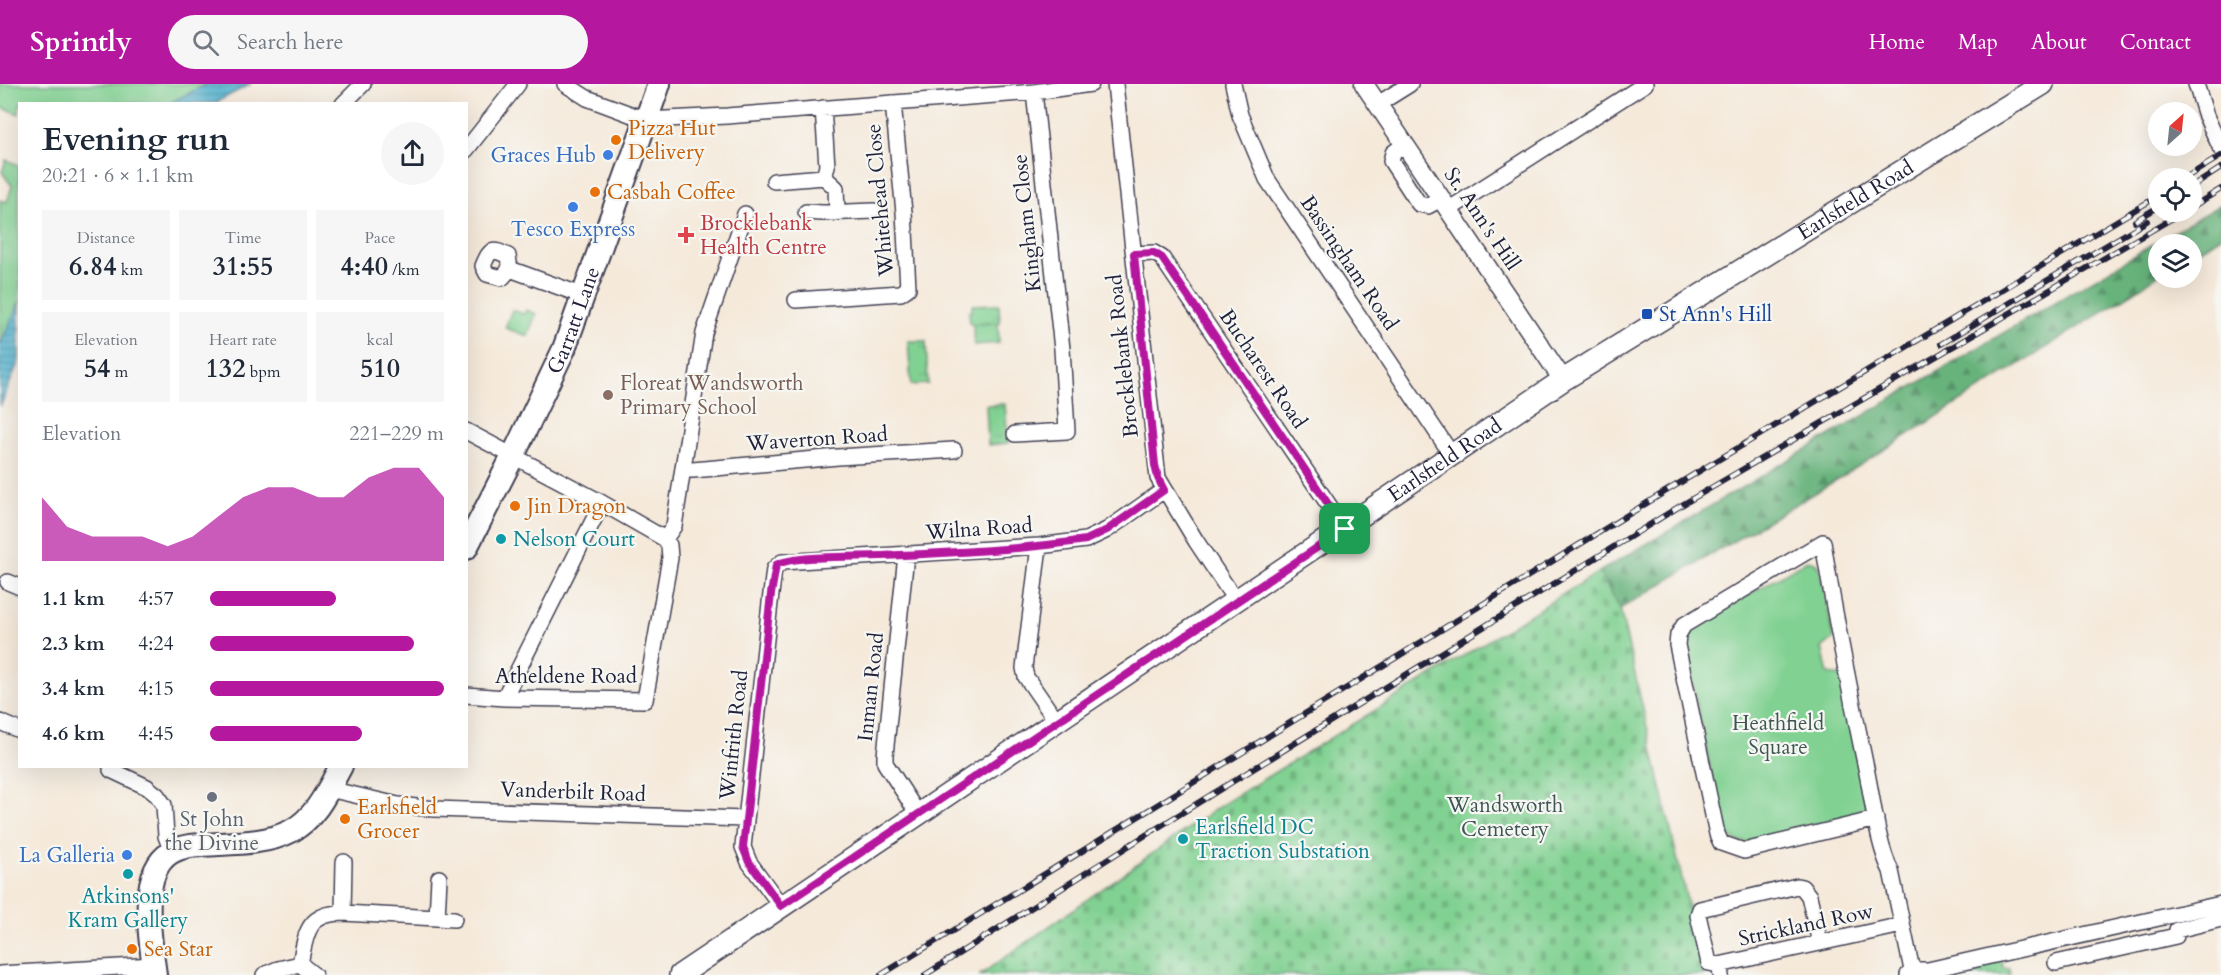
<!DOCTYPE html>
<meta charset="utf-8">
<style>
:root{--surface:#fff;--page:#f6f6f7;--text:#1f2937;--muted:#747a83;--accent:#b5179e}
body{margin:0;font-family:Cardo,serif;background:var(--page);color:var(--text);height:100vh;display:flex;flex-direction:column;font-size:22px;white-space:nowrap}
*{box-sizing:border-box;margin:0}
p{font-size:20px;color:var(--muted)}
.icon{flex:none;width:33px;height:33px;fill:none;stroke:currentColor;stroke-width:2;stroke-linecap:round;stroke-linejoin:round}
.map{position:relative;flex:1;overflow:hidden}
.sheet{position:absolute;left:18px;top:18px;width:450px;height:666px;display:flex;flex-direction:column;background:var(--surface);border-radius:0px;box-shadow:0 6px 24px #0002}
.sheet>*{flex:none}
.needle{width:39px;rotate:27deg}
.tools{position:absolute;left:2148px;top:18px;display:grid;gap:12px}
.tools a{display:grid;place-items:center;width:54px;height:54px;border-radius:50%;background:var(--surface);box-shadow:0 6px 24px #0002;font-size:30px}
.pin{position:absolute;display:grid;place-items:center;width:51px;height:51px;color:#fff;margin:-26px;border-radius:12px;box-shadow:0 3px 9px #0006}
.round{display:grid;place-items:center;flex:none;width:63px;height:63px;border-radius:32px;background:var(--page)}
.headline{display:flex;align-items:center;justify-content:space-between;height:102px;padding:0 24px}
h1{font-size:33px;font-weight:700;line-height:45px}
.metrics{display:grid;grid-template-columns:repeat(3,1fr);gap:9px;height:102px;padding:6px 24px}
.metrics div{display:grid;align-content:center;border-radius:0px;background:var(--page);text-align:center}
.metrics b{font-size:26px;font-weight:700}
.metrics small{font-size:16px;font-weight:400}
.metrics p{font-size:16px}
.chart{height:168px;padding:12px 24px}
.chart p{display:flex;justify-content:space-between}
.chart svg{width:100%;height:108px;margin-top:6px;fill:var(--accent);opacity:.7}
ul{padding:0 24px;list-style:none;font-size:20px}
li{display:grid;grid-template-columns:96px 72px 1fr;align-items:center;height:45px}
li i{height:15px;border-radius:8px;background:var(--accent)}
header{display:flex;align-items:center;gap:36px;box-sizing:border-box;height:84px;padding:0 30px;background:var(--accent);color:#fff}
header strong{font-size:28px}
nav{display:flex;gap:33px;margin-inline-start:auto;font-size:21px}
.search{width:420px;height:54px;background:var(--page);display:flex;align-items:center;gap:15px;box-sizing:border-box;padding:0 21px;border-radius:33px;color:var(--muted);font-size:22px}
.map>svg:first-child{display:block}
</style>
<header>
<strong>Sprintly</strong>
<div class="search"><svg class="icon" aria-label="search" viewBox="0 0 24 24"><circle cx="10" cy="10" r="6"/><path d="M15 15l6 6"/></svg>Search here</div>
<nav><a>Home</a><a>Map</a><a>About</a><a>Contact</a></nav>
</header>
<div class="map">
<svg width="2221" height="891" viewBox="0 0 2221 891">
<defs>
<pattern id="grass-tufts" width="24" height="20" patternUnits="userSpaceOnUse" patternTransform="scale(1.5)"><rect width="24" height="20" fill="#81d192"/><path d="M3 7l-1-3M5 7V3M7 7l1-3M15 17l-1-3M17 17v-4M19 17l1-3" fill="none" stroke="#6fb37f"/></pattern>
<pattern id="forest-firs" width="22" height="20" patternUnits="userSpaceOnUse" patternTransform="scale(1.5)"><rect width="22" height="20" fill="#68b37c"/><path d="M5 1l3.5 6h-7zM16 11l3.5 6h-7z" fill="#559167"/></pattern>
<pattern id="cemetery-stones" width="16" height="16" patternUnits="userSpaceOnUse" patternTransform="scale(1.5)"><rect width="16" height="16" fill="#81d192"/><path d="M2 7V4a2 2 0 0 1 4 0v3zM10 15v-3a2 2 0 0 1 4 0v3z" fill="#6fb37f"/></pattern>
<pattern id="water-rules" width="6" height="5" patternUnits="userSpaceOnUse" patternTransform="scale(1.5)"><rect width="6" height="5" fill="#50b2cf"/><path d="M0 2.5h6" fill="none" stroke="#4290a9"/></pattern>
</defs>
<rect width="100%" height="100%" fill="#f6f6f2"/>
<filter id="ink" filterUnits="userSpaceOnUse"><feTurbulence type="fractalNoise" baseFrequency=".0167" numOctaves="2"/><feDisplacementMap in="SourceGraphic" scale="12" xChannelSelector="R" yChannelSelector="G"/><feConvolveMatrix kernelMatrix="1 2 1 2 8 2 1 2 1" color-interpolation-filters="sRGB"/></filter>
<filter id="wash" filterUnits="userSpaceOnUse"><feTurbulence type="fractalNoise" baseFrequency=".008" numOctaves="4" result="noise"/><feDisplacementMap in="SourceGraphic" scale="24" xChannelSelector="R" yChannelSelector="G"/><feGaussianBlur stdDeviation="1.35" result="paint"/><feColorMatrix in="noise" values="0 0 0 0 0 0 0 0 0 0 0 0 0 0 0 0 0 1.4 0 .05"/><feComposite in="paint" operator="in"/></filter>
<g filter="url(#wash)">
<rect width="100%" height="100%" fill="#f5e9da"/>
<path fill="url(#grass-tufts)" stroke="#527a66" stroke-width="1.5" d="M999,220L1000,239L970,240L969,228L972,227V221Z
M908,257H926L928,300L911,301Z
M1005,320L1008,359L988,361L986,321Z"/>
<path fill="url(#forest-firs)" stroke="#456a5c" stroke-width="1.5" d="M2221,120V152L2192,171V160H2158V191L2140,204L1843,392L1620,525L1599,488Z"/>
<path fill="url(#cemetery-stones)" stroke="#527a66" stroke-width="1.5" d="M1599,488L1620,525L1704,891H980L1220,722Z"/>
<path fill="#81d192" stroke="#527a66" stroke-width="1.5" d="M0,0H207L170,19L20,20L19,30L0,23Z
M6,76L19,81L20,219L0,261V116L7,118L12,102L2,88Z
M512,226L524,230L526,226L536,230L528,252L505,244Z
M998,239L999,259L974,261L973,240Z
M1807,476L1815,478L1820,486L1834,554L1822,564L1828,590L1841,592L1867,723L1864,730L1747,759L1736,757L1726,750L1721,736L1683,553L1685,549Z
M2002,875L2004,885L2009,884L2010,891H1933Z"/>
<path fill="url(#water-rules)" stroke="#396a85" stroke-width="1.5" d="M207,0H251L215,19H170Z
M19,219V277L0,323V261Z"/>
</g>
<g filter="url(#ink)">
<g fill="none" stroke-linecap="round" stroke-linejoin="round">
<g stroke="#424053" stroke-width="18">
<path id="minor" d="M565,0L587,14L646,36L727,32L1034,8L1091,0
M1115,0L1158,394L1196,457L1236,517
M1233,0L1240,31L1267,95L1452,371
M2196,0L2206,32L2221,65
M343,20L363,0
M1378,20L1410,0
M823,24L827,82L824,93L836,104L837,129
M1405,60L1393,69L1391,77L1419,120L1428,122L1441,115
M466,66L518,0
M774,97L824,93
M1448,126L1645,0
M806,128L822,129L874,127
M1134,170L1154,169L1162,174L1345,445
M510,185L502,194L487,190L483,182C490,165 492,164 508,172L510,185L584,212
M796,216L901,209L908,204L904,128L893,19
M466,347L602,419L504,614
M1015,350L1067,347L1062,265L1034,8
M684,385L693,386L838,373L954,366
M602,419L665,455
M1039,462L1024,584L1026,593L1057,638
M906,471L885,671V679L918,730
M8,498L20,503
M466,611L504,614L645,616L670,474L669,461L665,455L674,442L704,249L745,130
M0,638L19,646
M111,686L147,703L157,711L164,721L166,752L172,768
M329,705L398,721L435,725L745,735
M1876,735L1744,767L1721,759L1717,750L1677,561L1678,551L1684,541L1823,458C1835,536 1851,612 1867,689C1873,718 1878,762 1891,787L1912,886
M781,822L749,778L743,763L771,510L774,485L782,478L1039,462L1086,456L1107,446L1164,406
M343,829L437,834L439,794
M437,834L454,835
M2056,879L2176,852L2177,846L2221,835
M300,880L314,891
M1719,881L1902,841
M0,890L154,881
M264,891L278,885L300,880C306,851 306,829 343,829L344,778
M1721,891L1719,881L1709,879L1698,831L1700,825L1797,802L1802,803L1809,812L1820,859
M1908,891L1912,886H1928L2221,820"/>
</g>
<g stroke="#424053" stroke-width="21">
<path id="tertiary" d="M1364,0L1563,296"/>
</g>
<g stroke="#424053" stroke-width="24">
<g id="secondary">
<path id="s1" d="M680,891L1563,296L2043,0"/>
</g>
</g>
<g stroke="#424053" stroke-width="26">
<g id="primary">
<path id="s2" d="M466,464L513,372L564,265L659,0"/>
<path d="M155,891C151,858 137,790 170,769C184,760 203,761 219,760C243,759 270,758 291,747C316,734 328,706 341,682"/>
</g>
</g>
<use href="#minor" stroke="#fff" stroke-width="15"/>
<use href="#tertiary" stroke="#fff" stroke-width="18"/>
<use href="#secondary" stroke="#fff" stroke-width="21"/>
<use href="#primary" stroke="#fff" stroke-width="22"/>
<g stroke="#22223b" stroke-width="6">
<path id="rail" d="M2185,94L2221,72
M2192,103L2221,84
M2192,123L2221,105
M2135,137L2158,123
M1941,260L2147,137
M881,891L1668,406L2158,112
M925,891L1141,754L1680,422L2183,128"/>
</g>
<use href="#rail" stroke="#f6f6f2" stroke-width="4" stroke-dasharray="11" stroke-linecap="butt"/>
</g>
</g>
<g fill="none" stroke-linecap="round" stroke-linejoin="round" filter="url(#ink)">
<g stroke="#fff" stroke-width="12">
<path id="route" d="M1154,169L1162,174L1345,445L781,822L749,778L743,763L771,510L776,481C793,471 858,473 881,472C949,469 1018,466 1086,456L1107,446L1164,406L1158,394L1155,381L1134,170Z"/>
</g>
<use href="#route" stroke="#b5179e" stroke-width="8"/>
</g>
<g fill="#e8710a" stroke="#f6f6f2" stroke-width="2">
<circle cx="616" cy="56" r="6"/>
<circle cx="595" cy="108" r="6"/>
<circle cx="515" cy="422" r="6"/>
<circle cx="345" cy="735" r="6"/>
<circle cx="132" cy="865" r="6"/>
</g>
<g fill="#3f7fe0" stroke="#f6f6f2" stroke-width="2">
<circle cx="608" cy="71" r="6"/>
<circle cx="573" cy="123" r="6"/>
<circle cx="127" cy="771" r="6"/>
</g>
<path fill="#e0444e" stroke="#f6f6f2" stroke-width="2" d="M683 142h6v6h6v6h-6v6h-6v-6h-6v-6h6z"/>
<rect fill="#1a4fb4" stroke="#f6f6f2" stroke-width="2" x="1641" y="224" width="12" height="12" rx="3"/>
<circle fill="#8d6e63" stroke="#f6f6f2" stroke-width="2" cx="608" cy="311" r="6"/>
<g fill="#0f9aa8" stroke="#f6f6f2" stroke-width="2">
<circle cx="501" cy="455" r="6"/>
<circle cx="1183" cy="755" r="6"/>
<circle cx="128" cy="790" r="6"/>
</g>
<circle fill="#6b7280" stroke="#f6f6f2" stroke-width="2" cx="212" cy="713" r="6"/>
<g text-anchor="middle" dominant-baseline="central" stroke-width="4.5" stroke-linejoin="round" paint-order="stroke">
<g font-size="21" fill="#c56008" stroke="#f6f6f2" text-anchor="start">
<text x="628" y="44">Pizza Hut<tspan x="628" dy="24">Delivery</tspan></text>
<text x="607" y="108">Casbah Coffee</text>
<text x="527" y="422">Jin Dragon</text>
<text x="357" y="723">Earlsfield<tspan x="357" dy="24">Grocer</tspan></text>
<text x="144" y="865">Sea Star</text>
</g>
<g font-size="21" fill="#366cbe" stroke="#f6f6f2" text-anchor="end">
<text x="596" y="71">Graces Hub</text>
<text x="573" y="145" text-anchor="middle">Tesco Express</text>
<text x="115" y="771">La Galleria</text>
</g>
<g font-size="21" fill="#22223b" stroke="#f6f6f2">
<text transform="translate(880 116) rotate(-95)">Whitehead Close</text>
<text stroke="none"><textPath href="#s1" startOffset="1408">Earlsfield Road</textPath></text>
<text transform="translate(1482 135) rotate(56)">St. Ann's Hill</text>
<text transform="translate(1027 139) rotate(-96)">Kingham Close</text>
<text transform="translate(1349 179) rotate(56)">Bassingham Road</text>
<text stroke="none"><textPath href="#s2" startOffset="252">Garratt Lane</textPath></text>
<text transform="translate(1123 272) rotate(-96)">Brocklebank Road</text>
<text transform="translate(1263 285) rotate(56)">Bucharest Road</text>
<text transform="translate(817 355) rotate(-4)">Waverton Road</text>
<text stroke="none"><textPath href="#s1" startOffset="922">Earlsfield Road</textPath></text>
<text transform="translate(979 445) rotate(-4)">Wilna Road</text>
<text x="566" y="592">Atheldene Road</text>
<text transform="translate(871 603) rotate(-84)">Inman Road</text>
<text transform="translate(734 651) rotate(-84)">Winfrith Road</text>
<text transform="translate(573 708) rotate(2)">Vanderbilt Road</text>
<text transform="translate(1806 841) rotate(-12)">Strickland Row</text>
</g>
<g font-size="21" fill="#be3a42" stroke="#f6f6f2" text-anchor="start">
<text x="700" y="139">Brocklebank<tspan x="700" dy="24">Health Centre</tspan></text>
</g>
<g font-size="21" fill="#164399" stroke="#f6f6f2" text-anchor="start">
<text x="1659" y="230">St Ann's Hill</text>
</g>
<g font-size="21" fill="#785e54" stroke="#f6f6f2" text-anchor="start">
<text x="620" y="299">Floreat Wandsworth<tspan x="620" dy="24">Primary School</tspan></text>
</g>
<g font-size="21" fill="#0d838f" stroke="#f6f6f2" text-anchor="start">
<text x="513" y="455">Nelson Court</text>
<text x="1195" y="743">Earlsfield DC<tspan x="1195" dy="24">Traction Substation</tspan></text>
<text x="128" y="812" text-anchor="middle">Atkinsons'<tspan x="128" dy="24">Kram Gallery</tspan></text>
</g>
<g font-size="21" fill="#3e5755" stroke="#f6f6f2">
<text x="1778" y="639">Heathfield<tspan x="1778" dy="24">Square</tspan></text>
<text x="1505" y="721">Wandsworth<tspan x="1505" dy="24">Cemetery</tspan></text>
</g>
<g font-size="21" fill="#5b616d" stroke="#f6f6f2">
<text x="212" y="735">St John<tspan x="212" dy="24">the Divine</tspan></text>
</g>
</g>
</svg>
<div class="tools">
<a><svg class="needle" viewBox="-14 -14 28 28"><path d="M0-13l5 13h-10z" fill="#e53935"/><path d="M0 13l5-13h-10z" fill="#747a83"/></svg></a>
<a><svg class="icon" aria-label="locate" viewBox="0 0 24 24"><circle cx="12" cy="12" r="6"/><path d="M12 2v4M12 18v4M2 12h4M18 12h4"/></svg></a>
<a><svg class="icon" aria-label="layers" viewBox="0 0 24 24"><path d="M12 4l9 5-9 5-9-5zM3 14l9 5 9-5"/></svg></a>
</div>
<div class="pin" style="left:1345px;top:445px;background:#1e9e55"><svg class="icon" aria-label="arrive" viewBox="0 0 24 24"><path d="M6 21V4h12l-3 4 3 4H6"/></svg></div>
<section class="sheet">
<div class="headline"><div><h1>Evening run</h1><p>20:21 · 6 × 1.1 km</p></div><a class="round"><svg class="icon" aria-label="share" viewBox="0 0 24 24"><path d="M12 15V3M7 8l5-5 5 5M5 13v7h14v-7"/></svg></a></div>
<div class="metrics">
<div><p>Distance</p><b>6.84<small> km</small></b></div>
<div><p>Time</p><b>31:55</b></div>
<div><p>Pace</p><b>4:40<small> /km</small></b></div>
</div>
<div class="metrics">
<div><p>Elevation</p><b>54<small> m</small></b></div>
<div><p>Heart rate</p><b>132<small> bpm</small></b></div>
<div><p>kcal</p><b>510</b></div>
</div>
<div class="chart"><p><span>Elevation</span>221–229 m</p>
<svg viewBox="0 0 160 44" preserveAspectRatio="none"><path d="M0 44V18L10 30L20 34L30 34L40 34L50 38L60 34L70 26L80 18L90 14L100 14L110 18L120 18L130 10L140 6L150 6L160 18V44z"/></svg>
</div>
<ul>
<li><b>1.1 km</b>4:57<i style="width:54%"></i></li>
<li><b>2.3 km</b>4:24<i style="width:87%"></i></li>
<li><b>3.4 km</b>4:15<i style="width:100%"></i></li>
<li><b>4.6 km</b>4:45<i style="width:65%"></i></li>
</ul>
</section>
</div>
